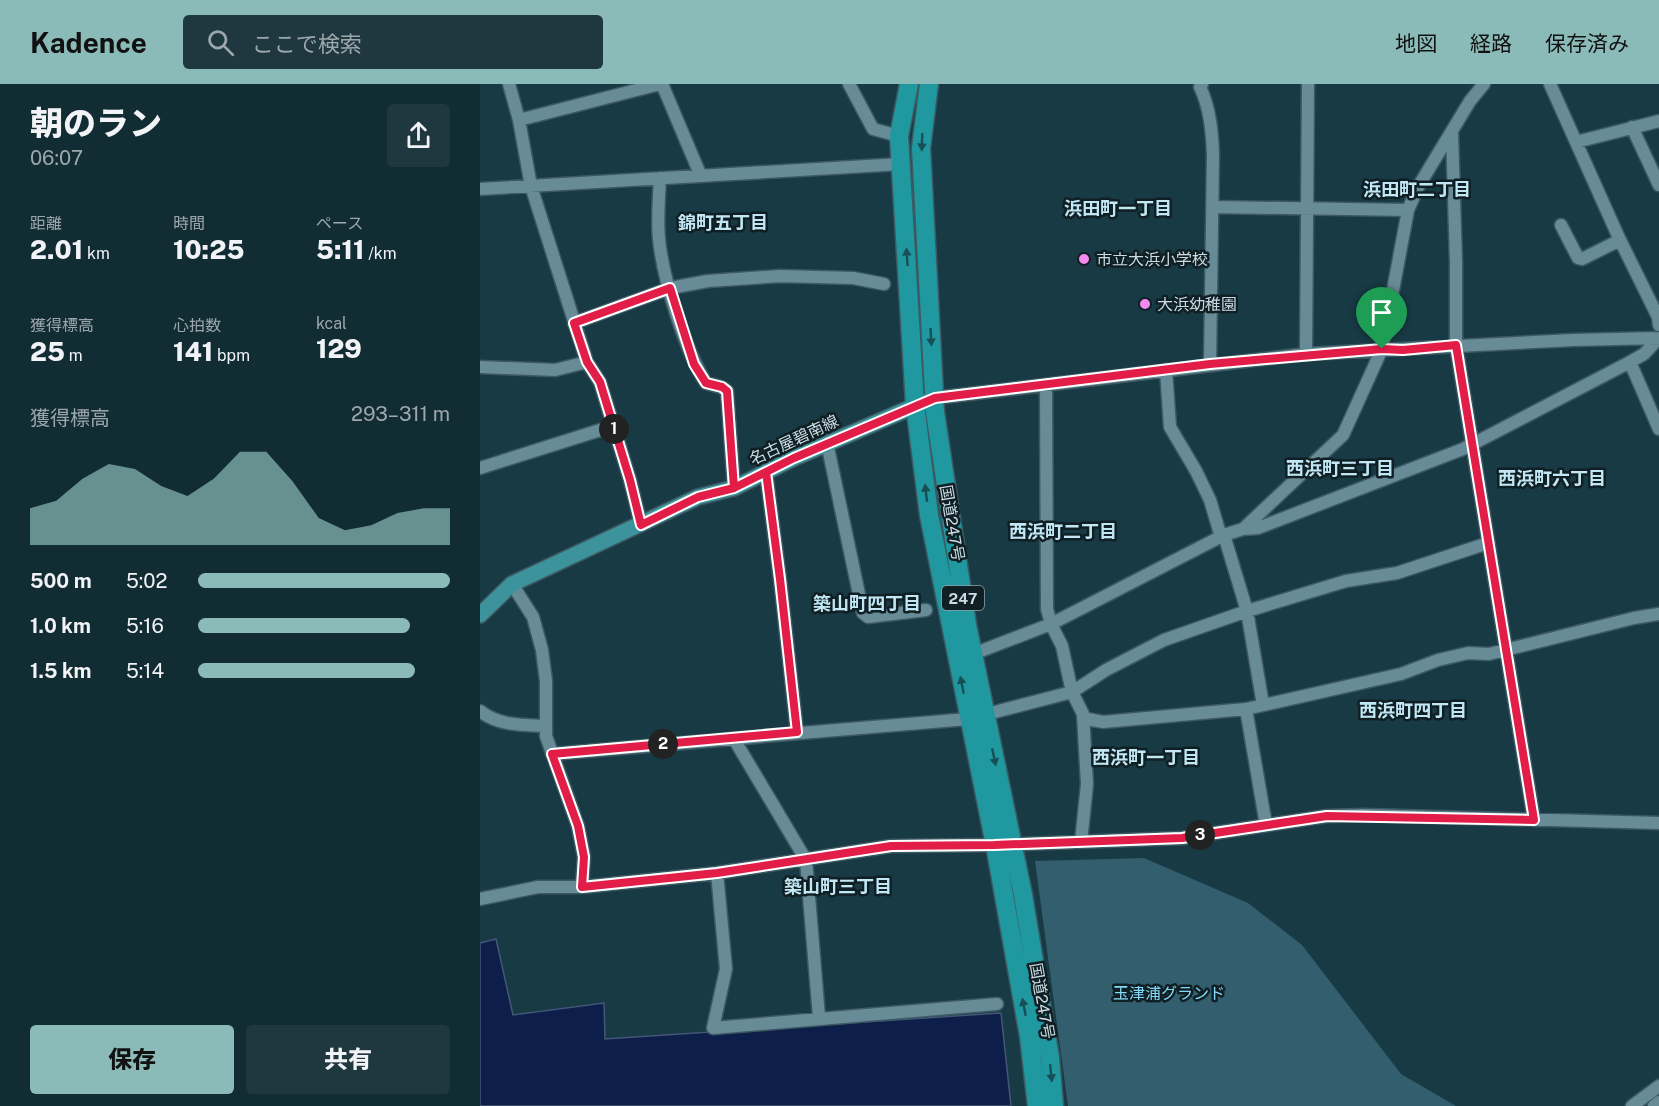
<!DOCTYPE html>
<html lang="ja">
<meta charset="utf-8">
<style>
:root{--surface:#122c34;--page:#1f3840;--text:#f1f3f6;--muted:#9ca7ac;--accent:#8bbbb9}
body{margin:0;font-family:"Public Sans","Noto Sans JP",sans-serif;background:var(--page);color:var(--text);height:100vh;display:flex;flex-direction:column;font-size:22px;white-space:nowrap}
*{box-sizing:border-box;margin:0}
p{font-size:20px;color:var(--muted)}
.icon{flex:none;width:33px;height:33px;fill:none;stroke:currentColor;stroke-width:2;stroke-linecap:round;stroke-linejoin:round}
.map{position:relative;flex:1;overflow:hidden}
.side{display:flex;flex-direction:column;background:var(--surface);width:480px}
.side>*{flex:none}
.pin{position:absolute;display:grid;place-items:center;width:51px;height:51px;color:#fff;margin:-62px -26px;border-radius:50% 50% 50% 0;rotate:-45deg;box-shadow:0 0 6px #0007}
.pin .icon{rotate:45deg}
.km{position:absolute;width:30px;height:30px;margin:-15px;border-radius:50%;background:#222;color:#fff;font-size:16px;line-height:30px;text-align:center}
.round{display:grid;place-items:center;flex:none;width:63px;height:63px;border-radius:6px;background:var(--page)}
.headline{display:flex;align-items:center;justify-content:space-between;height:102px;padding:0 30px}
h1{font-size:33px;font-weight:800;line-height:45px}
.figures{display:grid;grid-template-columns:repeat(3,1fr);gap:9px;height:102px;padding:6px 30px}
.figures div{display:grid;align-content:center}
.figures b{font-size:26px;font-weight:800}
.figures small{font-size:16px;font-weight:400}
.figures p{font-size:16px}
.chart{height:168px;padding:12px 30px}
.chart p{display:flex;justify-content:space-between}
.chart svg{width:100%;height:108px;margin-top:6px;fill:var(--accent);opacity:.7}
.primary-button{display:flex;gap:12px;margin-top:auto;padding:12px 30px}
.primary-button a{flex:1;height:69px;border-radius:6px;background:var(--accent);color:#111;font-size:24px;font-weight:800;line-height:69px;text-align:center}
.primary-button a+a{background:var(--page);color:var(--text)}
ul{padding:0 30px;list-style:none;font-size:20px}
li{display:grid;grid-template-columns:96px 72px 1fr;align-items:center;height:45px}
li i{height:15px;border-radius:8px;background:var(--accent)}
header{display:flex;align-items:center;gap:36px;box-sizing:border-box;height:84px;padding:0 30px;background:var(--accent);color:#111}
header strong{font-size:28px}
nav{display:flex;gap:33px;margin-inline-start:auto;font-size:21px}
.search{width:420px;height:54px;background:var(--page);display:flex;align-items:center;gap:15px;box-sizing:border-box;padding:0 21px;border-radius:6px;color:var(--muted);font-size:22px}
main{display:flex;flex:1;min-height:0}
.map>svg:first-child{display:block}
</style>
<header>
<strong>Kadence</strong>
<div class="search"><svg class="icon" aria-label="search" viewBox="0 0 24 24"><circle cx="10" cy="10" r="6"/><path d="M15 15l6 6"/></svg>ここで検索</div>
<nav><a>地図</a><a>経路</a><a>保存済み</a></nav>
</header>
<main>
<section class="side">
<div class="headline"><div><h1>朝のラン</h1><p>06:07</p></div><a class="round"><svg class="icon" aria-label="share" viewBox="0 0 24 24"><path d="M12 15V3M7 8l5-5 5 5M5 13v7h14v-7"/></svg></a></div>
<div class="figures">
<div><p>距離</p><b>2.01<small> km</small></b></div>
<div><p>時間</p><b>10:25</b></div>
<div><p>ペース</p><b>5:11<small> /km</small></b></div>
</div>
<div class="figures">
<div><p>獲得標高</p><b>25<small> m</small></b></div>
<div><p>心拍数</p><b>141<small> bpm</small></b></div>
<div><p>kcal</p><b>129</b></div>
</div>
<div class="chart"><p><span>獲得標高</span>293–311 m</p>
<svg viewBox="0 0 160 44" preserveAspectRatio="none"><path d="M0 44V29L10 26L20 17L30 11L40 13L50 20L60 24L70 17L80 6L90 6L100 18L110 33L120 38L130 36L140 31L150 29L160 29V44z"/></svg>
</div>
<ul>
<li><b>500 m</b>5:02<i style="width:100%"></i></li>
<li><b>1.0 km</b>5:16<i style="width:84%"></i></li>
<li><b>1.5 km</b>5:14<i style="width:86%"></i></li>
</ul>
<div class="primary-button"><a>保存</a><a>共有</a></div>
</section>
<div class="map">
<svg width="1179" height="1022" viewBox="0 0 1179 1022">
<rect width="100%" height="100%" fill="#183a45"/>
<path fill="#325e6d" d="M664,774L768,819L822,861L921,990L976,1022H588L555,777Z"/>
<path fill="#0d1e4a" stroke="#455778" stroke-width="1.5" d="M16,855L33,931L124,919L125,955L521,929L531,1022H0V859Z"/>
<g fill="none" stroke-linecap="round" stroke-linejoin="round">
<g stroke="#3c5962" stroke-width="15">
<path id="minor" d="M29,0L39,36L51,102L107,278L120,298L150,396L161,441
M182,0L220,90
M369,0L393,45L419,52
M722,0L720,3C730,24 732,47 733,70L730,280
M1070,0L1139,154L1178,233L1179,241
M39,36L180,0
M1152,43L1179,101
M972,49L976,178V261L1054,736
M1096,58L1179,37
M180,94C179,114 177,135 179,155C183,195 205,266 226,299L241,303L247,307L254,404
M0,105L421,80
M734,123L928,126
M1081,141L1098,174L1102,175L1140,156
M94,239L190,204L228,197L300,192L373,194L404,200
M826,270L828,0
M1150,278L1179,345
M0,283L75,286L107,278
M686,286L690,343L716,387L730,416L741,453
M566,301L567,525L571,540L582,562L592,608L603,630L607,700L601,758
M455,314L826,270L1093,256L1179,254
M347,359L383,529L388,533L446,526
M0,384L133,342
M286,388L300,495L317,648
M763,445L863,351L902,265L928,126L938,103L990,17L1004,0
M744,451L767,527L783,621
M32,500L53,533L62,566L66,597V652L98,742L104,773L102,803
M493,570L571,540L744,451L763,445L778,444L983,365L1150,278L1164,270L1179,254
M766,625L786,741
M0,627C19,642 43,641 66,642
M603,634L623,638L766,625L921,590L958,576L988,569L1009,570L1154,534L1179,530
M254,655L326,776L339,933
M72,670L488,635L592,608L626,586L684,556L767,527L866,497L917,489L1008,459
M237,789L246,885L233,944L517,920
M0,815L58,803H102L237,789L411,762L515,761L702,754L847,732L885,731L1179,739
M1152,1022L1179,1002
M1174,1022L1179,1018"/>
</g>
<g stroke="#3c5962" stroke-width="18">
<path id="major" d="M0,531L32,500L218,413L254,404L314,374L444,318"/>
</g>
<g stroke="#3c5962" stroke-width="21">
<path id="highway" d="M429,0L419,52L435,321L449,431L515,761L549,952L557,1022
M449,0L441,64L455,328L487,541L543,811L570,974L574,1022"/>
</g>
<use href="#minor" stroke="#688b98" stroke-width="12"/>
<use href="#major" stroke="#3c939c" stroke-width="15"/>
<use href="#highway" stroke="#1f989f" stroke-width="18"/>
</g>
<defs><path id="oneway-solid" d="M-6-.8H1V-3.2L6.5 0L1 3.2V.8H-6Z" transform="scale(1.5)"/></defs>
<g fill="#164f55">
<use href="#oneway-solid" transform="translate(442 58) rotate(92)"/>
<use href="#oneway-solid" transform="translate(427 173) rotate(-94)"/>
<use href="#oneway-solid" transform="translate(451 253) rotate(87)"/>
<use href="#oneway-solid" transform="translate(446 409) rotate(-97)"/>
<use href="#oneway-solid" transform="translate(482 601) rotate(-101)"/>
<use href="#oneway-solid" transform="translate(514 673) rotate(78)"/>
<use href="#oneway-solid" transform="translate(544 923) rotate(-101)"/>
<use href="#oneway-solid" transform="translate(571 989) rotate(84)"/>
</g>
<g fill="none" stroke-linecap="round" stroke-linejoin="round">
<g stroke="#fff" stroke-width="12">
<path id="route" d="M902,265L730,280L455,314L314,374L254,404L218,413L161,441L150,396L120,298L107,278L94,239L190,204L214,280L226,299L242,303L247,307L254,404L286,388L300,495L317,648L72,670L98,742L104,773L102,803L237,789L411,762L514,761L702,754L847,732L1054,736L976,261L923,266L902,265"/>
</g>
<use href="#route" stroke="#e11d48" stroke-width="8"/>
</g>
<g fill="#f489f0" stroke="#101f24" stroke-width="2">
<circle cx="604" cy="175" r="6"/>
<circle cx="665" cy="220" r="6"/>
</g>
<g text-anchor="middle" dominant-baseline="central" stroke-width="5" stroke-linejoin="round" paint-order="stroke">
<rect fill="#101f24" stroke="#92a3aa" stroke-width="1.5" x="462" y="502" width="42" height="24" rx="4.5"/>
<g font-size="15" font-weight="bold" fill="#c9dce3">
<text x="483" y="514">247</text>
</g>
<g font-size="16" fill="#c9dce3" stroke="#101f24" text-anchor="start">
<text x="616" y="175">市立大浜小学校</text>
<text x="677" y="220">大浜幼稚園</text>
</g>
<g font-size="16" fill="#c9dce3" stroke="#101f24">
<text transform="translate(314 356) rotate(-25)">名古屋碧南線</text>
<text transform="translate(472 439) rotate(80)">国道247号</text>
<text transform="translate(562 917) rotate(80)">国道247号</text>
</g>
<g font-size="16" fill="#84d9f7" stroke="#101f24">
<text x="689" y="909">玉津浦グランド</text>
</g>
<g font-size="18" font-weight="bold" fill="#c1e7f5" stroke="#101f24">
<text x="937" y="105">浜田町二丁目</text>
<text x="638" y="124">浜田町一丁目</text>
<text x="243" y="138">錦町五丁目</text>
<text x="860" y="384">西浜町三丁目</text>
<text x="1072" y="394">西浜町六丁目</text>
<text x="583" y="447">西浜町二丁目</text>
<text x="387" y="519">築山町四丁目</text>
<text x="933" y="626">西浜町四丁目</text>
<text x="666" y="673">西浜町一丁目</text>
<text x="358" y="802">築山町三丁目</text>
</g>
</g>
</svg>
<div class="pin" style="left:902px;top:265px;background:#1e9e55"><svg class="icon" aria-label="arrive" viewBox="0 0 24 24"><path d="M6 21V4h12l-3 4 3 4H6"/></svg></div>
<b class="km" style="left:134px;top:345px">1</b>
<b class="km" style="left:183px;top:660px">2</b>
<b class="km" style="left:720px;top:751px">3</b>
</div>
</main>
